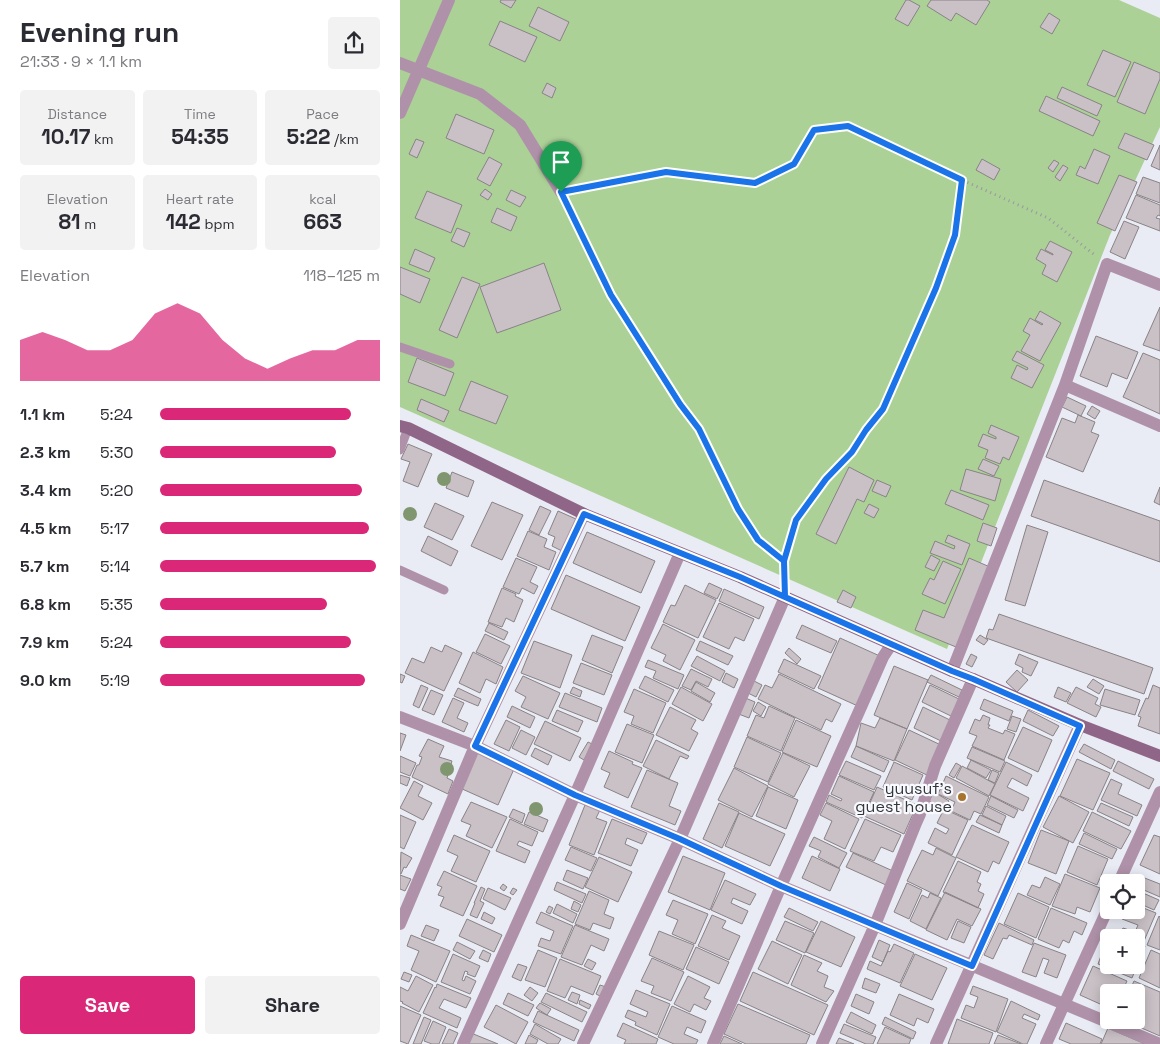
<!DOCTYPE html>
<meta charset="utf-8">
<style>
:root{--surface:#fff;--page:#f2f2f3;--text:#2b2b33;--muted:#7c7c81;--accent:#db2777}
body{margin:0;font-family:"Space Grotesk",sans-serif;background:var(--page);color:var(--text);height:100vh;display:flex;flex-direction:column;font-size:19px;white-space:nowrap}
*{box-sizing:border-box;margin:0}
p{font-size:16px;color:var(--muted)}
.icon{flex:none;width:28px;height:28px;fill:none;stroke:currentColor;stroke-width:2;stroke-linecap:round;stroke-linejoin:round}
.map{position:relative;flex:1;overflow:hidden}
.side{display:flex;flex-direction:column;background:var(--surface);width:400px}
.side>*{flex:none}
.buttons{position:absolute;left:700px;top:874px;display:grid;gap:10px}
.buttons a{display:grid;place-items:center;width:45px;height:45px;border-radius:5px;background:var(--surface);box-shadow:0 2px 12px #0003;font-size:25px}
.pin{position:absolute;display:grid;place-items:center;width:42px;height:42px;color:#fff;margin:-51px -21px;border-radius:50% 50% 50% 0;rotate:-45deg;box-shadow:0 0 5px #0007}
.pin .icon{rotate:45deg}
.round{display:grid;place-items:center;flex:none;width:52px;height:52px;border-radius:5px;background:var(--page)}
.summary{display:flex;align-items:center;justify-content:space-between;height:85px;padding:0 20px}
h1{font-size:28px;font-weight:800;line-height:38px}
.stats{display:grid;grid-template-columns:repeat(3,1fr);gap:8px;height:85px;padding:5px 20px}
.stats div{display:grid;align-content:center;border-radius:5px;background:var(--page);text-align:center}
.stats b{font-size:21px;font-weight:800}
.stats small{font-size:14px;font-weight:400}
.stats p{font-size:14px}
.chart{height:140px;padding:10px 20px}
.chart p{display:flex;justify-content:space-between}
.chart svg{width:100%;height:90px;margin-top:5px;fill:var(--accent);opacity:.7}
.action{display:flex;gap:10px;margin-top:auto;padding:10px 20px}
.action a{flex:1;height:58px;border-radius:5px;background:var(--accent);color:#fff;font-size:20px;font-weight:800;line-height:58px;text-align:center}
.action a+a{background:var(--page);color:var(--text)}
ul{padding:0 20px;list-style:none;font-size:16px}
li{display:grid;grid-template-columns:80px 60px 1fr;align-items:center;height:38px}
li i{height:12px;border-radius:6px;background:var(--accent)}
main{display:flex;flex:1;min-height:0}
.map>svg:first-child{display:block}
</style>
<main>
<section class="side">
<div class="summary"><div><h1>Evening run</h1><p>21:33 · 9 × 1.1 km</p></div><a class="round"><svg class="icon" aria-label="share" viewBox="0 0 24 24"><path d="M12 15V3M7 8l5-5 5 5M5 13v7h14v-7"/></svg></a></div>
<div class="stats">
<div><p>Distance</p><b>10.17<small> km</small></b></div>
<div><p>Time</p><b>54:35</b></div>
<div><p>Pace</p><b>5:22<small> /km</small></b></div>
</div>
<div class="stats">
<div><p>Elevation</p><b>81<small> m</small></b></div>
<div><p>Heart rate</p><b>142<small> bpm</small></b></div>
<div><p>kcal</p><b>663</b></div>
</div>
<div class="chart"><p><span>Elevation</span>118–125 m</p>
<svg viewBox="0 0 160 44" preserveAspectRatio="none"><path d="M0 44V24L10 20L20 24L30 29L40 29L50 24L60 11L70 6L80 11L90 24L100 33L110 38L120 33L130 29L140 29L150 24L160 24V44z"/></svg>
</div>
<ul>
<li><b>1.1 km</b>5:24<i style="width:87%"></i></li>
<li><b>2.3 km</b>5:30<i style="width:80%"></i></li>
<li><b>3.4 km</b>5:20<i style="width:92%"></i></li>
<li><b>4.5 km</b>5:17<i style="width:95%"></i></li>
<li><b>5.7 km</b>5:14<i style="width:98%"></i></li>
<li><b>6.8 km</b>5:35<i style="width:76%"></i></li>
<li><b>7.9 km</b>5:24<i style="width:87%"></i></li>
<li><b>9.0 km</b>5:19<i style="width:93%"></i></li>
</ul>
<div class="action"><a>Save</a><a>Share</a></div>
</section>
<div class="map">
<svg width="760" height="1044" viewBox="0 0 760 1044">
<rect width="100%" height="100%" fill="#e9ecf5"/>
<path fill="#acd197" d="M0,0H719L760,18V127L710,235L547,649L0,407Z"/>
<path fill="#c9c1c6" stroke="#898286" d="M101,0H116L111,8L100,2Z
M506,0H509L520,6L508,26L495,19Z
M531,0H587L590,2L576,25L556,13L551,21L527,6Z
M138,7L169,22L160,41L129,26Z
M649,13L660,20L652,34L640,27Z
M100,21L137,37L125,62L89,45Z
M703,50L731,62L715,97L687,85Z
M734,62L760,73V79L745,114L717,102Z
M147,83L156,88L152,98L142,93Z
M662,87L702,105L697,116L657,98Z
M646,96L700,121L693,136L639,111Z
M56,114L94,130L84,154L46,138Z
M725,133L754,145L747,160L718,148Z
M16,139L24,142L17,158L9,154Z
M760,145V170L751,166Z
M694,149L710,156L698,184L676,175L680,166L685,169Z
M89,157L102,164L90,186L77,179Z
M582,159L600,169L594,180L576,170Z
M654,160L659,163L653,172L648,168Z
M663,165L668,168L660,181L655,177Z
M719,175L737,182L715,231L697,223Z
M743,177L760,183V203L736,194Z
M85,189L92,194L88,200L80,195Z
M111,190L126,197L120,207L106,200Z
M27,191L62,205L51,233L15,218Z
M736,195L760,205V216L758,215L756,218L760,219V231L726,218Z
M97,208L117,217L111,231L91,222Z
M724,221L739,227L725,259L710,252Z
M57,228L70,233L64,247L51,241Z
M650,241L672,252L657,282L642,274L646,265L636,259L641,249L653,255V254L645,250Z
M15,249L35,258L29,272L9,264Z
M144,263L161,310L97,333L80,287Z
M0,267L30,279L20,303L0,294Z
M62,277L80,284L57,338L39,330Z
M760,307V351L743,345Z
M640,311L661,323L640,361L621,351L630,335L623,331L630,318L642,325L643,324L635,320Z
M696,336L738,352L727,379L712,373L707,387L680,376Z
M617,351L644,365L632,388L611,378L617,365L627,370L628,368L612,360Z
M743,353L760,360V414L723,397Z
M17,358L54,373L45,396L8,382Z
M71,381L108,396L96,424L59,410Z
M667,397L686,406L681,416L662,407Z
M21,399L49,411L44,422L17,410Z
M692,406L700,411L695,419L687,414Z
M678,415L695,422L691,432L699,435L683,472L646,457L662,418L675,423Z
M591,425L619,437L609,460L603,457L600,464L585,458L588,450L578,446L583,434L596,439V437L588,433Z
M8,444L32,454L18,487L3,481L10,462L1,459Z
M583,459L599,466L594,476L578,469Z
M449,467L474,480L464,502L457,499L436,544L416,534Z
M566,469L601,479L595,501L560,490Z
M52,472L74,481L68,497L46,488Z
M477,480L491,486L486,497L472,491Z
M644,480L760,521V562L631,516Z
M760,487V505L754,502Z
M551,490L589,505L583,520L545,504Z
M92,502L123,515L102,560L71,546Z
M35,503L64,516L52,540L24,527Z
M469,504L479,509L474,518L464,513Z
M140,506L151,511L139,535L129,530Z
M158,511L176,519L162,551L152,546L155,537L148,534Z
M583,523L597,528L591,546L577,541Z
M627,525L648,532L625,606L605,600Z
M128,531L147,539L144,547L156,552L149,570L117,556Z
M187,532L255,561L241,593L173,563Z
M548,535L570,544L562,565L530,553L535,541L554,549L555,546L545,542Z
M28,536L58,551L51,566L21,551Z
M531,555L540,560L534,571L525,567Z
M116,558L137,567L130,582L138,586L134,594L122,588L119,594L103,587Z
M569,558L590,567L556,647L515,630L523,610L544,618Z
M543,561L561,569L545,604L522,594L530,578L534,580Z
M166,575L240,607L225,641L151,609Z
M309,583L322,589L317,599L304,593Z
M285,585L316,600L298,638L263,622L271,605L275,606Z
M102,588L116,594L115,596L123,600L114,622L106,618L102,627L88,622Z
M324,589L364,607L359,619L319,601Z
M443,590L456,597L451,608L437,602Z
M319,603L354,619L344,641L335,637L329,649L303,637Z
M599,614L753,668L744,694L586,638L589,629L593,630Z
M89,623L108,632L104,640L85,631Z
M263,624L295,640L280,670L263,661L266,655L251,648Z
M402,625L437,641L431,653L396,638Z
M85,634L110,646L101,664L76,652Z
M192,635L223,647L212,673L182,660Z
M580,635L588,640L584,645L576,640Z
M440,638L482,657L460,707L418,688Z
M134,641L172,655L160,688L121,673Z
M300,641L333,656L328,665L296,650Z
M45,645L62,653L44,691L5,673L12,658L24,663L31,647L42,652Z
M389,648L401,659L397,664L385,653Z
M73,652L103,667L96,684L86,679L80,693L59,683Z
M571,654L577,657L572,667L566,664Z
M619,654L638,662L631,676L622,672L623,668L615,664Z
M297,656L325,671L320,681L291,666Z
M384,659L421,676L414,689L378,672Z
M248,660L284,675L278,689L253,678L256,671L245,667Z
M181,663L212,675L204,695L173,683Z
M494,666L528,680L507,729L474,715Z
M291,669L312,679L308,687L296,681L291,690L282,686Z
M617,670L628,680L617,692L606,682Z
M326,673L338,679L334,688L322,682Z
M0,674L5,676L2,683L0,682Z
M379,674L441,704L432,722L426,719L421,730L358,699L365,685L372,688Z
M531,675L562,690L559,697L527,682Z
M123,676L160,693L148,719L121,707L126,697L115,691Z
M245,676L274,690L268,702L239,688Z
M693,679L704,686L699,694L687,687Z
M354,681L362,685L356,697L348,693Z
M296,682L315,693L310,702L291,691Z
M21,685L28,688L19,708L13,705Z
M530,685L559,699L551,716L522,702Z
M753,685L760,688V734L738,726L741,717L738,716L746,698L748,699Z
M173,687L182,691L180,697L170,693Z
M281,687L312,704L303,721L272,704Z
M658,687L671,693L666,702L654,697Z
M676,687L698,698L695,704L701,707L696,717L667,703Z
M58,688L81,699L78,706L54,696Z
M234,689L266,703L253,733L231,724L234,716L224,712Z
M705,689L740,700L735,715L700,705Z
M31,690L43,695L34,715L22,710Z
M165,693L202,708L197,722L159,707Z
M343,697L355,702L349,718L336,713Z
M53,698L64,703L57,718L68,723L64,732L42,722Z
M584,699L613,711L609,721L580,709Z
M358,702L366,707L361,716L353,711Z
M112,706L135,717L130,728L107,717Z
M369,706L395,718L381,751L347,736L356,715L364,718Z
M270,707L296,720L291,729L298,733L289,751L256,735Z
M523,707L550,720L541,741L514,728Z
M157,710L183,721L178,732L152,721Z
M628,710L659,726L653,736L623,721Z
M583,715L590,718L588,725H590L588,728L603,734L605,730L615,734L604,760L572,746L577,736L569,733L575,719L580,721Z
M612,716L621,719L616,732L607,729Z
M480,718L507,729L494,761L456,746L461,723L475,728Z
M106,720L120,727L109,751L94,744Z
M396,720L431,736L417,767L382,752Z
M145,721L181,738L170,761L134,744Z
M227,724L254,735L242,763L215,752Z
M623,727L652,740L638,772L608,758Z
M121,730L135,737L126,755L112,748Z
M509,730L543,746L529,776L495,760Z
M0,733L6,735L0,751Z
M347,737L381,753L368,782L334,767Z
M28,739L44,746L39,757L52,761L47,778L53,781L48,794L12,777L17,765H19L22,757L19,756Z
M256,740L289,756L287,759L280,756L269,779L243,766Z
M188,742L192,744L184,760L179,757Z
M684,744L715,760L711,769L679,752Z
M456,746L489,761L484,772L451,757Z
M572,747L605,761L600,772L567,758Z
M135,748L152,756L148,765L131,756Z
M209,751L233,762L232,764L242,768L228,798L204,787L210,773L201,769Z
M76,752L114,769L98,805L60,788Z
M383,753L410,766L394,797L368,784Z
M0,756L16,763L10,776L0,772Z
M677,759L710,773L693,810L660,796Z
M571,760L591,770L586,778L567,768Z
M446,761L481,776L474,790L439,775Z
M718,761L754,779L749,789L713,771Z
M494,762L523,775L512,800L483,787Z
M606,762L632,775L627,786L612,778L607,787L629,798L623,811L590,795Z
M556,763L561,766L554,778L549,775Z
M562,766L595,784L589,796L556,778Z
M334,768L368,786L352,817L318,800Z
M247,770L278,783L269,806L281,811L275,825L231,807Z
M592,770L599,773L595,783L588,780Z
M0,775L10,778L7,786L0,783Z
M439,776L474,792L462,818L426,802L429,795L441,801L442,799L431,794Z
M546,776L589,797L581,814L574,811L570,820L551,811L555,802L538,794Z
M711,779L722,784L718,794L742,805L737,816L701,800Z
M14,781L23,786L18,796L32,803L23,820L0,808Z
M368,787L398,800L386,829L356,816Z
M477,787L517,805L504,834L464,816Z
M534,792L549,801L544,809L529,801Z
M591,796L618,810L614,818L587,805Z
M659,796L689,812L673,843L643,827Z
M71,802L107,817L92,848L66,836L71,825L61,821Z
M319,803L339,812L322,848L303,839Z
M426,803L459,819L445,849L424,839L432,821L420,815Z
M701,803L733,817L729,826L697,811Z
M185,805L200,810L196,818L207,822L194,855L169,845Z
M586,806L606,816L602,825L582,815Z
M113,809L125,814L122,823L109,817Z
M544,809L568,820L552,855L528,843L535,828L546,834L549,829L537,823Z
M129,812L148,820L143,832L124,824Z
M692,812L731,831L721,849L683,831Z
M339,813L385,834L370,866L325,846Z
M0,815L16,822L4,849L0,847Z
M580,815L602,825L599,833L576,822Z
M110,819L138,832L132,846L119,841L117,845L130,851L125,863L96,851Z
M212,819L247,833L242,844L227,838L225,844L238,850L231,866L198,853Z
M465,819L501,835L493,852L481,847L474,861L450,851Z
M572,825L609,842L599,864L593,861L588,872L556,857Z
M641,830L669,841L656,874L628,863Z
M684,833L717,849L712,859L679,844Z
M54,835L90,851L76,882L51,871L58,856L47,851Z
M754,835L760,837V874L740,865Z
M414,837L447,853L439,868L418,857L421,851L409,846Z
M678,846L708,859L697,885L667,872Z
M171,847L197,858L191,871L165,860Z
M536,848L556,858L538,896L507,881L522,850L533,855Z
M1,852L12,858L6,868L4,867L1,874H0Z
M453,853L493,871L486,885L446,867Z
M283,856L325,873L310,910L268,892Z
M412,856L440,869L430,891L402,878Z
M199,857L232,872L218,902L185,887Z
M558,861L581,872L577,882L581,884L578,891L584,894L578,908L543,892Z
M167,870L188,878L183,889L163,880Z
M44,871L77,886L63,916L40,906L44,897L38,895L42,887L37,885Z
M665,874L700,888L690,912L677,907L675,914L652,906Z
M0,875L11,879L5,891L0,889Z
M645,877L660,884L650,905L627,895L632,885L640,888Z
M742,877L760,884V897L737,887Z
M325,880L356,894L350,905L333,898L331,903L348,911L342,924L311,910Z
M157,882L186,894L182,903L154,890Z
M507,883L522,890L509,919L494,912Z
M103,884L107,887L104,891L100,888Z
M81,887L85,889L80,901L84,903L77,918L70,915L75,903H74Z
M88,888L111,898L105,910L83,899Z
M113,888L117,890L113,895L110,893Z
M736,890L759,900L754,910L736,902Z
M189,891L209,900L204,914L214,918L210,929L193,923L190,930L175,924Z
M545,892L581,909L572,926L557,919L547,940L526,930Z
M530,893L541,898L526,929L510,921L522,895L528,898Z
M618,893L649,907L636,938L604,924Z
M273,900L308,914L295,944L272,934L278,920L266,915Z
M174,901L181,905L178,912L171,909Z
M157,904L177,914L173,923L153,913Z
M736,905L756,913L744,941L721,932L723,928L735,932L738,925L722,919L726,910H736Z
M149,906L153,908L150,914L146,912Z
M389,908L418,922L413,931L384,917Z
M651,908L687,923L682,935L674,931L669,943L663,940L659,948L638,939Z
M84,912L95,918L92,924L81,919Z
M141,912L173,926L161,954L138,946L141,938L150,941L154,931L136,923Z
M312,915L326,921L322,928L340,936L329,960L298,946Z
M759,916L760,917V950L747,945Z
M67,919L102,935L94,952L59,936Z
M385,921L414,933L405,953L376,940Z
M421,921L455,937L441,967L406,952Z
M558,921L571,927L564,943L551,938Z
M599,923L634,940L632,945L609,935L607,939L603,938L593,959L584,955Z
M26,925L39,930L34,941L21,936Z
M175,925L209,939L204,951L191,945L182,965L161,957Z
M259,931L294,945L283,970L249,955Z
M709,932L723,938H709V951L703,948Z
M11,935L50,951L36,982L11,970L19,951L7,946Z
M479,940L490,945L483,962L472,957Z
M372,941L402,955L388,984L358,969Z
M57,942L75,951L70,959L53,950Z
M634,943L666,955L657,978L644,973L649,960L643,958L636,977L622,972Z
M736,943L745,946L732,978L698,964L702,953L709,956V965H736Z
M494,944L514,953L500,983L467,969L470,961L481,966L488,951L490,952Z
M296,947L329,962L319,984L286,969Z
M83,950L91,954L88,962L79,958Z
M138,950L157,958L145,987L125,980Z
M751,950L760,954V988L739,978Z
M53,954L80,966L75,977L67,974L68,972L65,971L62,980L64,981L66,976L76,981L70,994L41,982Z
M515,954L547,968L532,1000L500,986Z
M404,955L422,963L417,971L428,976L424,987L434,991L426,1002L391,985Z
M252,958L284,972L271,1001L251,993L254,986L241,981Z
M160,959L201,976L193,995L171,986L165,998L147,991Z
M188,959L196,963L192,970L184,966Z
M118,964L127,967L121,981L112,977Z
M693,966L727,981L722,992H709V1008L680,995Z
M4,972L12,975L9,982L1,979Z
M353,972L428,1005L414,1035L340,1001Z
M16,976L33,985L19,1012L2,1003L3,1002L0,1001V987L8,991Z
M288,976L310,987L304,998L311,1001L306,1010L294,1004L290,1012L274,1004Z
M465,978L480,984L476,993L462,988Z
M734,981L760,992V1036L723,1020H736V992H729Z
M37,984L71,998L66,1008L44,999L39,1008L61,1018L57,1028L23,1013L35,987L36,988Z
M200,985L206,987L202,997L196,994Z
M573,986L608,999L596,1032L561,1018L566,1005L574,1008L578,997L570,994Z
M130,987L138,993L132,1001L124,995Z
M236,990L270,1004L257,1035L235,1025L236,1022L225,1017L228,1010L246,1017L248,1012L230,1004Z
M172,992L180,995L177,1004L168,1000Z
M108,993L134,1005L128,1016L103,1004Z
M146,993L187,1012L182,1022L141,1002Z
M456,994L474,1002L469,1014L451,1006Z
M499,994L534,1009L528,1023L517,1018L514,1026L490,1015Z
M180,1000L191,1005L189,1009L179,1004Z
M611,1001L640,1015L638,1020L624,1014L622,1018L636,1024L627,1044H623L597,1032Z
M140,1003L151,1009L147,1015L136,1008Z
M338,1004L410,1035L406,1044H346L324,1034Z
M96,1005L128,1022L116,1044L84,1027Z
M0,1006L21,1015L8,1044L0,1041Z
M272,1006L306,1021L301,1033L287,1027L284,1034L298,1040L296,1044H274L258,1037Z
M138,1011L179,1030L174,1041L133,1022Z
M451,1012L476,1025L472,1034L446,1022Z
M24,1017L31,1020L21,1044H13Z
M485,1017L516,1032L513,1039L482,1024Z
M557,1019L593,1033L589,1044H548Z
M33,1021L46,1027L39,1044H32L24,1041Z
M223,1023L258,1039L256,1044H224L226,1040L217,1036Z
M666,1023L702,1039L700,1044H671L659,1039Z
M135,1024L161,1039L158,1044H148L130,1034Z
M444,1024L476,1037L473,1044H466L440,1033Z
M485,1027L511,1039L509,1044H477Z
M708,1028L745,1044H701Z
M49,1029L58,1033L53,1044H42Z
M71,1033L98,1044H67Z
M129,1035L138,1040L136,1044H125Z
M598,1035L621,1044H594Z
M324,1036L342,1044H320Z
M439,1038L454,1044H436Z"/>
<g fill="none" stroke-linecap="round" stroke-linejoin="round">
<path stroke="#97999f" stroke-width="3" stroke-dasharray="1 4" stroke-linecap="butt" d="M174,189L266,172L355,183L394,164L414,130L448,126L562,180
M167,204L211,295L280,404L299,429L331,491L338,509L358,540L384,561
M385,582L384,561L396,519L413,499L426,479L451,452L466,430L483,409L536,289L555,235L562,180L648,218L696,256"/>
<path stroke="#af92a9" stroke-width="9" d="M0,347L50,364
M0,450L8,428
M0,570L44,590"/>
<path stroke="#af92a9" stroke-width="12" d="M0,63L80,94L120,125L161,192
M0,113L49,0
M665,385L760,426
M552,671L665,385L707,264L760,285
M0,717L75,746L175,795L280,839L381,886L760,1044
M719,882L760,792
M0,924L75,746L184,514
M63,1044L175,795L280,553
M183,1044L280,839L385,597
M313,1044L381,886L461,707L483,657L491,645
M422,1044L475,925L516,823L520,814L535,766L573,679
M536,1044L680,725
M646,1044L709,906"/>
<path stroke="#906688" stroke-width="12" d="M0,426L8,428L184,514L340,577L552,671L573,679L680,725L760,756"/>
</g>
<g fill="#7f966f">
<circle cx="44" cy="479" r="7"/>
<circle cx="10" cy="514" r="7"/>
<circle cx="47" cy="769" r="7"/>
<circle cx="136" cy="809" r="7"/>
</g>
<g fill="none" stroke-linecap="round" stroke-linejoin="round">
<g stroke="#fff" stroke-width="10">
<path id="route" d="M161,192L211,295L280,404L299,429L338,509L358,540L384,561L385,597L340,577L184,514L75,746L175,795L280,839L381,886L572,966L680,726L573,679L552,671L385,597L384,561L396,520L426,479L452,452L466,430L483,409L536,288L555,235L562,180L448,126L414,130L394,164L355,183L266,172L161,192"/>
</g>
<use href="#route" stroke="#1a73e8" stroke-width="6"/>
</g>
<circle fill="#a8732d" stroke="#f8faff" stroke-width="2" cx="562" cy="797" r="5"/>
<g text-anchor="middle" dominant-baseline="central" stroke-width="4.5" stroke-linejoin="round" paint-order="stroke">
<g font-size="16" fill="#353639" stroke="#f8faff" text-anchor="end">
<text x="552" y="788">yuusuf's<tspan x="552" dy="18">guest house</tspan></text>
</g>
</g>
</svg>
<div class="buttons">
<a><svg class="icon" aria-label="locate" viewBox="0 0 24 24"><circle cx="12" cy="12" r="6"/><path d="M12 2v4M12 18v4M2 12h4M18 12h4"/></svg></a>
<a>+</a>
<a>−</a>
</div>
<div class="pin" style="left:161px;top:192px;background:#1e9e55"><svg class="icon" aria-label="arrive" viewBox="0 0 24 24"><path d="M6 21V4h12l-3 4 3 4H6"/></svg></div>
</div>
</main>
